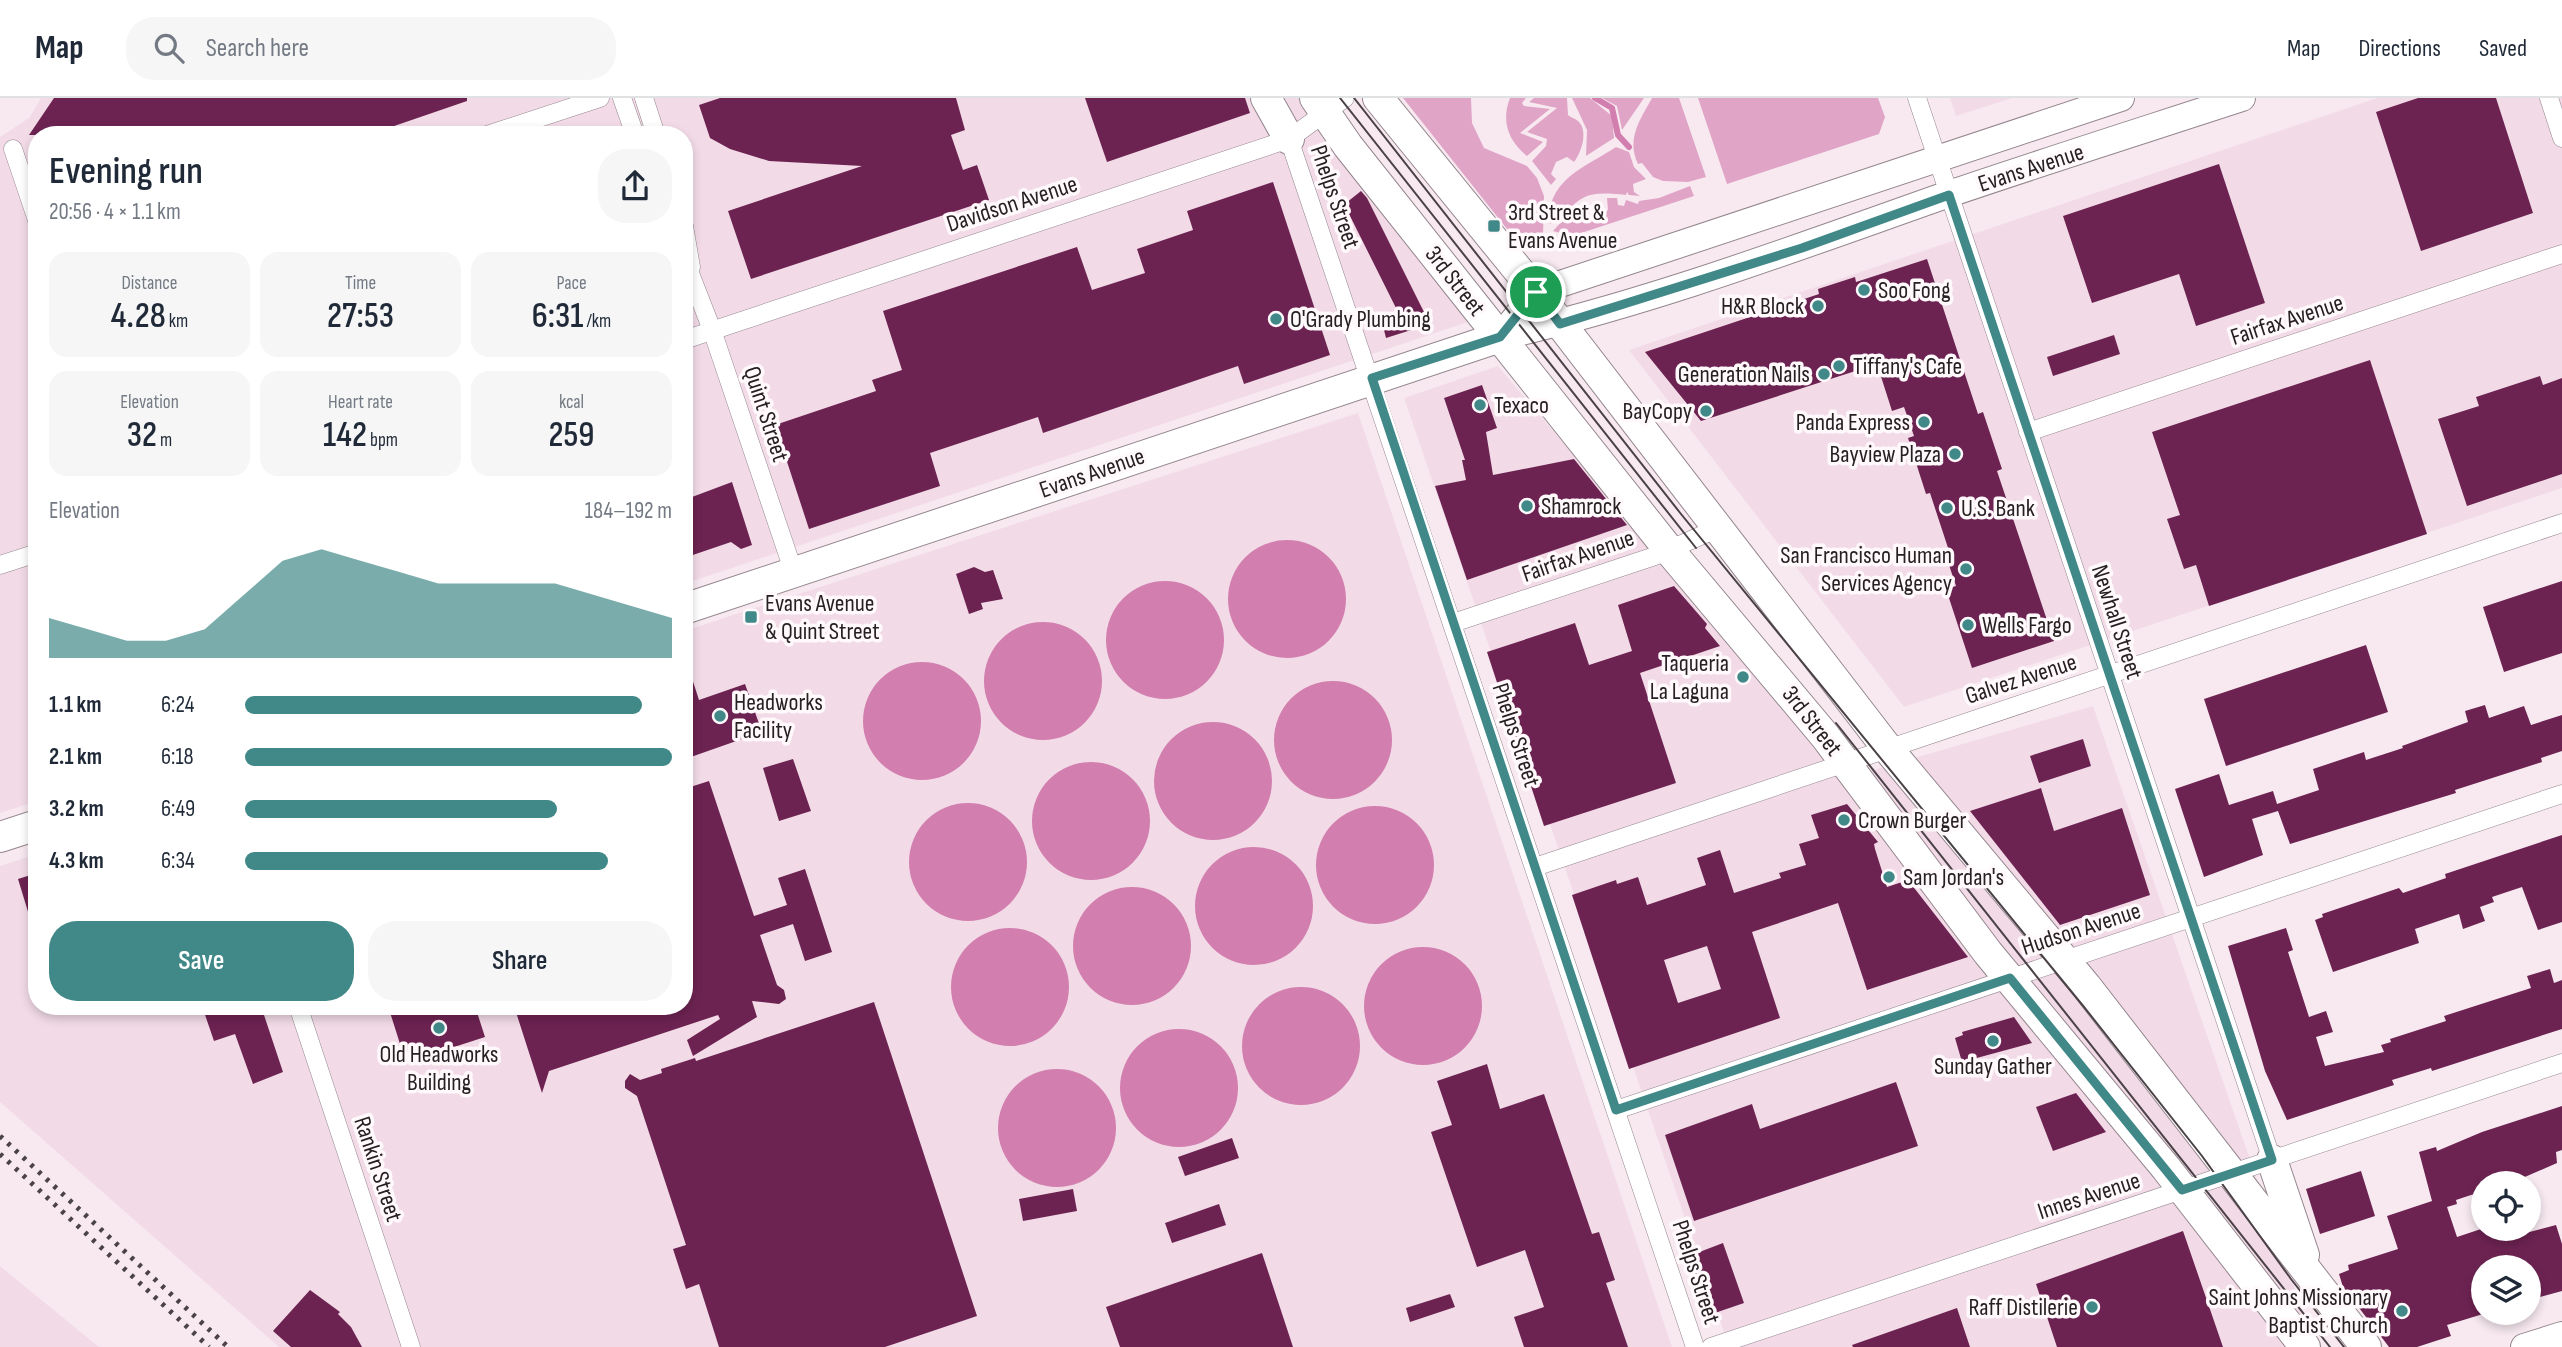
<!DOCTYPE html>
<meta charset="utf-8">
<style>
:root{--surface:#fff;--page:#f6f6f7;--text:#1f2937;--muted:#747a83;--line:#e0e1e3;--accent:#418988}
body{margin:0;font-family:"Sofia Sans Condensed",sans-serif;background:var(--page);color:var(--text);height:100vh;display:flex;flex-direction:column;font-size:26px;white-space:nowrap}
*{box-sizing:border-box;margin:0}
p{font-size:23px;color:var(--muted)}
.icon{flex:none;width:38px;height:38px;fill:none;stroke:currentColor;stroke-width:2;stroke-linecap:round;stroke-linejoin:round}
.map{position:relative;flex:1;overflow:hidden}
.details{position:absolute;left:28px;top:28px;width:665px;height:889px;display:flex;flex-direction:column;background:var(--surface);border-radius:28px;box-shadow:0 4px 10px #0003}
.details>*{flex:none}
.controls{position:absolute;left:2471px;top:1073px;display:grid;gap:14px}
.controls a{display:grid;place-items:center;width:70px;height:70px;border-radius:50%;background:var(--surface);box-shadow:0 4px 10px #0003;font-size:35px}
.pin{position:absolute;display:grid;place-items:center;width:60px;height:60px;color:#fff;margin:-30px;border:4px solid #fff;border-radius:50%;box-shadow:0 2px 7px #0007}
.round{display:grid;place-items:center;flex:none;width:74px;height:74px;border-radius:28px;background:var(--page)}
.headline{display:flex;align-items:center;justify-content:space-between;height:119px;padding:0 21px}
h1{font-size:38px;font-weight:600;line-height:52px}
.stats{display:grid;grid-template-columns:repeat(3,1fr);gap:10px;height:119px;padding:7px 21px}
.stats div{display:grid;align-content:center;border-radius:18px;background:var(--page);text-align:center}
.stats b{font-size:35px;font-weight:600}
.stats small{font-size:19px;font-weight:400}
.stats p{font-size:19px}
.chart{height:196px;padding:14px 21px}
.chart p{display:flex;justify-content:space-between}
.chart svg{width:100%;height:126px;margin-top:7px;fill:var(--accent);opacity:.7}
.button{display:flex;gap:14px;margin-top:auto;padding:14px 21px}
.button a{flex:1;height:80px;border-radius:28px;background:var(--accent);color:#fff;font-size:28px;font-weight:600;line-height:80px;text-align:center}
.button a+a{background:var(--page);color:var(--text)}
ul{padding:0 21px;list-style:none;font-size:23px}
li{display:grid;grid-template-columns:112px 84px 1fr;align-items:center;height:52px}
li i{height:18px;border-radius:9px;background:var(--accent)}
header{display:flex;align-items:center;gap:42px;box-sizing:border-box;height:98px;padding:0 35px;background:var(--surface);border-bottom:2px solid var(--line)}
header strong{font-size:33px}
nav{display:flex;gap:38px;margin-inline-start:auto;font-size:24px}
.search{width:490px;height:63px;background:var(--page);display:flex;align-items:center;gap:18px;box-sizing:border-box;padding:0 24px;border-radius:28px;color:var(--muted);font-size:26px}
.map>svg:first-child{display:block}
</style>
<header>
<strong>Map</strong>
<div class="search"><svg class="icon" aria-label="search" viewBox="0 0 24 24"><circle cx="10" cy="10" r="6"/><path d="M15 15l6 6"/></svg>Search here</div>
<nav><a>Map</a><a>Directions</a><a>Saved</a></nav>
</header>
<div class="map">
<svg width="2562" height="1249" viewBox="0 0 2562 1249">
<rect width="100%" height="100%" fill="#f8e9f1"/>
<path fill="#f2dbe7" d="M41,0H1310L1480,220L684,486V37H37V703L0,715V39L29,20Z
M1950,0H2012L1956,18Z
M2377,0H2562V390L1904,609L1629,252Z
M1498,268L1577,361L1628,427L1849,679L2093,608L2315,1249H1729L1404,300Z
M1358,315L1672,1249H279L0,1004V768L37,756V908H684V533Z
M0,1168L99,1249H0Z"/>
<path fill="#e0a5c6" d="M1403,0H1471L1472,25L1484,50L1527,68L1537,80L1544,98L1543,138L1511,136Z
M1510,0H1526L1522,5L1524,8L1550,11L1520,35L1543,44L1527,58C1508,43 1501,23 1510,0Z
M1534,0H1567L1568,17C1571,20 1575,20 1578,23C1589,33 1581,55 1574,64L1567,59L1556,64L1551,76L1556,81L1551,87L1532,63L1546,48L1547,41L1527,34L1557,10L1529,4Z
M1572,0H1590L1612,18L1614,40L1586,58L1587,32Z
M1602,0H1644L1622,32L1617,8Z
M1652,0H1679L1706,79L1688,84L1663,83L1653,79L1642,65L1638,66C1626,41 1640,22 1652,0Z
M1698,0H1878L1885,19L1879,36L1727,86Z
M1616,49L1629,54L1634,69L1646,81L1633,86L1634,94L1640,98L1629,97L1627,94L1626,97C1576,91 1583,103 1550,126C1545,82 1586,69 1616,49Z
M1690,88L1694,98L1572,138L1553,133L1574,110L1579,120H1593L1608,112L1607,100H1617L1618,107L1624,108L1626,102L1638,106L1639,103L1659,100Z"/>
<path fill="#d27faf" d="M1228 501a59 59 0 1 1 118 0a59 59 0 1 1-118 0Z
M1106 542a59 59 0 1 1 118 0a59 59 0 1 1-118 0Z
M984 583a59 59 0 1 1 118 0a59 59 0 1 1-118 0Z
M863 623a59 59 0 1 1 118 0a59 59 0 1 1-118 0Z
M1274 642a59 59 0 1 1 118 0a59 59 0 1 1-118 0Z
M1154 683a59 59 0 1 1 118 0a59 59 0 1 1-118 0Z
M1032 723a59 59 0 1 1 118 0a59 59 0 1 1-118 0Z
M909 764a59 59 0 1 1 118 0a59 59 0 1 1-118 0Z
M1316 767a59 59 0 1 1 118 0a59 59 0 1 1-118 0Z
M1195 808a59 59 0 1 1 118 0a59 59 0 1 1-118 0Z
M1073 848a59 59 0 1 1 118 0a59 59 0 1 1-118 0Z
M951 889a59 59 0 1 1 118 0a59 59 0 1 1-118 0Z
M1364 908a59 59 0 1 1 118 0a59 59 0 1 1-118 0Z
M1242 948a59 59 0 1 1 118 0a59 59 0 1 1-118 0Z
M1120 990a59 59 0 1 1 118 0a59 59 0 1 1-118 0Z
M998 1030a59 59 0 1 1 118 0a59 59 0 1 1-118 0Z"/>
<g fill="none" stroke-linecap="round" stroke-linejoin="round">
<path stroke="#d27faf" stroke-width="6" d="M1595,0L1612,10L1618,37L1629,49"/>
</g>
<path fill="#6d2352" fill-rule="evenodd" d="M54,0H467V3L368,37H29Z
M720,0H956L965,32L951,37L963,72L977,67L989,102L751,181L728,113L862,68L769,63L730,51L710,40L699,7Z
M1085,0H1245L1250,15L1107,64Z
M2418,0H2496L2533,115L2421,153L2376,14Z
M2219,66L2265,205L2196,228L2179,176L2092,205L2063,118Z
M1273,84L1330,257L1244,286L1238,268L1043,335L1038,319L930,355L940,388L809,431L775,327L876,293L872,282L902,272L883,213L1077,149L1092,192L1145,175L1137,151L1193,132L1187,113Z
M1361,93L1367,100L1430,226L1386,240L1382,224L1400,218L1346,110V105Z
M1927,161L1978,316L1983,314L2002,371L1997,373L2054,543L1972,570L1946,491L1956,488L1947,461L1951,459L1930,395L1926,396L1908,340L1914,338L1904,309L1892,313L1877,266L1701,323L1645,254L1819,196L1818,191L1855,179L1856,184Z
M2114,237L2120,256L2053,278L2047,259Z
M2370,262L2427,436L2209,508L2196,467L2184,471L2167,421L2180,417L2152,334Z
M2540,278L2543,287L2562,280V376L2467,408L2438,321L2479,308L2476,299Z
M1482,287L1497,330L1486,334L1493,377L1574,361L1627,427L1467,482L1435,388L1466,382L1462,362H1465L1444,300Z
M732,384L752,447L741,451L731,444L684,460V402Z
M974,469L985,474L993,472L1003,501L981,505L983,511L969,516L956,476Z
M2562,483V555L2504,574L2483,509Z
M1674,488L1707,526L1705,530L1720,548L1640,575L1676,685L1544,728L1487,554L1575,525L1589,567L1632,553L1618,507Z
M2366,547L2388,614L2226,668L2204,601Z
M687,565L699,602L745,586L762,634L688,660L684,649V566Z
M2485,607L2489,620L2524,608L2531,627L2562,617V653L2541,660L2542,664L2455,692L2456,695L2290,746L2278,713L2252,721L2263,757L2204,779L2175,691L2219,676L2229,707L2273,693L2277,706L2319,692L2313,671L2364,654L2366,662L2403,650L2402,648L2468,624L2465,613Z
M2083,641L2091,668L2039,685L2030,658Z
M793,661L811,713L779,723L763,670Z
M709,683L754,818L787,807L778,780L805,771L832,854L805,863L793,826L760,837L777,887L784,892L786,901L779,906L752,903L757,919L693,958L687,942L720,921L718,917L549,973L542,995L514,908H684V691Z
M2041,690L2054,733L2122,710L2150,797L2060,827L1970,713Z
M1847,706L1878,744L1874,746L1875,751L1887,789L1908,782L1968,859L1867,892L1838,805L1794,820L1752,834L1780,920L1629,971L1572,797L1616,782L1617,786L1638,779L1647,807L1706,787L1697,760L1720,752L1734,795L1781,780L1779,775L1806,767L1799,746L1819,740L1811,717ZM1707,848L1721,891L1678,905L1664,862Z
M2562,737V824L2538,832L2522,789L2492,799L2494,804L2480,809L2485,823L2463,831L2459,816L2415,831L2419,845L2333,874L2315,822L2323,819L2322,816L2399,790L2403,795L2446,780L2445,776Z
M37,775V830H33L18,781Z
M2286,830L2293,852L2288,854L2309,919L2326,913L2333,934L2316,939L2325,968L2384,954L2381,947L2391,944L2390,941L2446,923L2444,918L2531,890L2527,878L2550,871L2554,885L2562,882V931L2432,973L2431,970L2392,982L2394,987L2287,1022L2265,973L2228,848Z
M874,904L977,1218L885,1249H719L699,1186L686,1191L673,1151L686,1147L637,998L625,990V983L630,976L640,982L662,975L661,971L695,960L696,963Z
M202,908H261L283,974L253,986L235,936L214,943Z
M388,908H475L485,939L417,961L401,949Z
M2014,919L2032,945L1962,964L1955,940L1963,937L1962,934Z
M1487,966L1500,1011L1544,996L1592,1136L1599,1134L1615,1182L1606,1185L1628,1249H1524L1514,1219L1544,1209L1525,1152L1477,1169L1431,1034L1452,1027L1437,983Z
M1896,984L1918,1048L1694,1123L1665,1037L1752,1006L1760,1031Z
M2076,995L2106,1034L2053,1053L2036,1009Z
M2562,1008V1052L2556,1054L2557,1065L2511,1085H2483V1093L2456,1102L2457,1106L2447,1109L2457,1139L2484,1130H2495L2499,1142L2556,1127L2562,1146V1193L2529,1202V1169H2483V1216L2447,1227L2451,1238L2417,1249H2389L2343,1189L2339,1176L2349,1172L2348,1167L2398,1151L2387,1118L2432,1103L2419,1054L2436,1049L2437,1053L2482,1034Z
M1232,1040L1239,1060L1185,1078L1178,1059Z
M2361,1073L2375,1118L2320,1136L2306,1091Z
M1073,1091L1077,1113L1023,1123L1019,1101Z
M1219,1106L1226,1127L1172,1145L1165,1125Z
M2183,1133L2223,1249H2057L2036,1186Z
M1723,1145L1744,1205L1709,1217L1689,1158Z
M1262,1155L1293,1249H1120L1106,1209Z
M310,1192L340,1214L338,1216L351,1229L362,1249H291L273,1233Z
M1450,1196L1455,1209L1410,1224L1406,1210Z
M1957,1210L1970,1249H1853L1852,1247Z"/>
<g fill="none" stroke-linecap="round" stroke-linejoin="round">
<g stroke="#94868d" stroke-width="19">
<path id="street" d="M622,0L635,37
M644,0L656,37
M1917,0L2272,1062
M2549,0L2562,40
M487,37L600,0
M1289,41L1695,1249
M13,51L37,122
M684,128L691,169
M684,160L712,232L794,475
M684,242L1289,41L1345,0
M2028,334L2562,156
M0,467L37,455
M1453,525L1655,458L1716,431
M1535,769L2562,425
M298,908L411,1249
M1616,1012L2562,696
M1711,1249L2562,965"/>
</g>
<g stroke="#94868d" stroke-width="28">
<path id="secondary" d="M1500,239C1653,204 1801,148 1949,96C2046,63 2144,32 2242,0
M1500,239L1536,194L2121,0
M2524,1249L2562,1237"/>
</g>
<g stroke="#94868d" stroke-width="32">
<path id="primary" d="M1266,0L1289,41
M1315,0L1348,48L1475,208L1669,452L1825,638L1988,855L2166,1070L2305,1249
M1378,0L1536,194L1888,651L2086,888L2366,1249
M684,511L1500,239
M0,739L37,727
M2272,1062L2304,1157"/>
</g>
<use href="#street" stroke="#fff" stroke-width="18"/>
<use href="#secondary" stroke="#fff" stroke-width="26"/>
<use href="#primary" stroke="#fff" stroke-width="30"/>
<path stroke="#4a4246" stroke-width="2" d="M1340,0L1696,450
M1354,0L1681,416L2084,909L2202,1058L2291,1181L2344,1249
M1836,625L2330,1249"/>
<path stroke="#4a4246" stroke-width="5" stroke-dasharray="3.5 7" stroke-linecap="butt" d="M0,1038L228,1249
M0,1056L209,1249"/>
</g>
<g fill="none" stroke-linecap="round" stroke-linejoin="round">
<g stroke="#fff" stroke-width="14">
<path id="route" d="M1949,97L2272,1062L2182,1092L2010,880L1616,1012L1372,280L1500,239L1536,194L1560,226L1802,150Z"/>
</g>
<use href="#route" stroke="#418988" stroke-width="9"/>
</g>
<g fill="#418988" stroke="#fff9fc" stroke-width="2.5">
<rect x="1487" y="121" width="14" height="14" rx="3.5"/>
<circle cx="1864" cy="192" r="7"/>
<circle cx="1818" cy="208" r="7"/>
<circle cx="1276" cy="221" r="7"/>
<circle cx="1839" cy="268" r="7"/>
<circle cx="1824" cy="276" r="7"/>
<circle cx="1480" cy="307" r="7"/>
<circle cx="1706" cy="313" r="7"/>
<circle cx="1924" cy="324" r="7"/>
<circle cx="1955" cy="356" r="7"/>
<circle cx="1527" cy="408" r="7"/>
<circle cx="1947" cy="410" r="7"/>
<circle cx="1966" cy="471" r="7"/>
<rect x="744" y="512" width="14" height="14" rx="3.5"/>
<circle cx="1968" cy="527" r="7"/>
<circle cx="1743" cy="579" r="7"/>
<circle cx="720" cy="618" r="7"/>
<circle cx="1844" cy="722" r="7"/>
<circle cx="1889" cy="779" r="7"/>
<circle cx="439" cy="930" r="7"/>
<circle cx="1993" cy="943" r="7"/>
<circle cx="2092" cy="1209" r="7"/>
<circle cx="2402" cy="1213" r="7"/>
</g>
<g text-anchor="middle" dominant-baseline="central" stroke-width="7" stroke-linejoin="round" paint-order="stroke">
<g font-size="24" fill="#262023" stroke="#fff9fc">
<text transform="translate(2031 70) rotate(-18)">Evans Avenue</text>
<text transform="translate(1335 99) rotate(71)">Phelps Street</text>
<text transform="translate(1012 106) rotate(-18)">Davidson Avenue</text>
<text transform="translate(1455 183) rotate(52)">3rd Street</text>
<text transform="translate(2287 222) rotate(-18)">Fairfax Avenue</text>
<text transform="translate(766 316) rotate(72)">Quint Street</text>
<text transform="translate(1092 375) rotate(-19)">Evans Avenue</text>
<text transform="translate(1578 458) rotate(-19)">Fairfax Avenue</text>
<text transform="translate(2117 524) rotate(72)">Newhall Street</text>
<text transform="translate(2021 581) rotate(-18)">Galvez Avenue</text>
<text transform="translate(1812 623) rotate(52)">3rd Street</text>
<text transform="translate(1516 637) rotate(72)">Phelps Street</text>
<text transform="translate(2081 831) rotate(-18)">Hudson Avenue</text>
<text transform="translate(378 1071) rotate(72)">Rankin Street</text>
<text transform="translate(2089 1098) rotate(-18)">Innes Avenue</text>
<text transform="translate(1696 1174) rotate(72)">Phelps Street</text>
</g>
<g font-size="24" fill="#262023" stroke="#fff9fc" text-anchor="start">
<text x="1508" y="114">3rd Street &amp;<tspan x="1508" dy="28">Evans Avenue</tspan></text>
<text x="1878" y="192">Soo Fong</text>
<text x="1804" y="208" text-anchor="end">H&amp;R Block</text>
<text x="1290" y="221">O'Grady Plumbing</text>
<text x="1853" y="268">Tiffany's Cafe</text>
<text x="1810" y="276" text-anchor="end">Generation Nails</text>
<text x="1494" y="307">Texaco</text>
<text x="1692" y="313" text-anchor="end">BayCopy</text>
<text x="1910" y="324" text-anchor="end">Panda Express</text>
<text x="1941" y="356" text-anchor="end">Bayview Plaza</text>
<text x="1541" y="408">Shamrock</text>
<text x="1961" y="410">U.S. Bank</text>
<text x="1952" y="457" text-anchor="end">San Francisco Human<tspan x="1952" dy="28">Services Agency</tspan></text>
<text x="765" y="505">Evans Avenue<tspan x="765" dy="28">&amp; Quint Street</tspan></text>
<text x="1982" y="527">Wells Fargo</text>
<text x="1729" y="565" text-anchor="end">Taqueria<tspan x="1729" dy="28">La Laguna</tspan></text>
<text x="734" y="604">Headworks<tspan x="734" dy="28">Facility</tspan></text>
<text x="1858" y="722">Crown Burger</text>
<text x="1903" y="779">Sam Jordan's</text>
<text x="439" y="956" text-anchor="middle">Old Headworks<tspan x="439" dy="28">Building</tspan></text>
<text x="1993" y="968" text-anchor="middle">Sunday Gather</text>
<text x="2388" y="1199" text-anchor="end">Saint Johns Missionary<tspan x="2388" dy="28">Baptist Church</tspan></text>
<text x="2078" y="1209" text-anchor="end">Raff Distilerie</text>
</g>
</g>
</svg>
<div class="controls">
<a><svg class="icon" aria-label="locate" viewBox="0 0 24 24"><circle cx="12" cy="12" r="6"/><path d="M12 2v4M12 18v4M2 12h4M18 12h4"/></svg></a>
<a><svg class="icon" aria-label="layers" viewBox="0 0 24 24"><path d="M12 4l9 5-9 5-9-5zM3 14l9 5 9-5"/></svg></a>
</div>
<div class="pin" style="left:1536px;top:194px;background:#1e9e55"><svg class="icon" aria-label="arrive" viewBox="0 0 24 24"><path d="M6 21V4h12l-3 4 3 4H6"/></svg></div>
<section class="details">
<div class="headline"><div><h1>Evening run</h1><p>20:56 · 4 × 1.1 km</p></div><a class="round"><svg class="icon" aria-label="share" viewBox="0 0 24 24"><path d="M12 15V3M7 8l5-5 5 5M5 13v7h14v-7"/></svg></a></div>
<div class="stats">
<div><p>Distance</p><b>4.28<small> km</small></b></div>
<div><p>Time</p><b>27:53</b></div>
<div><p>Pace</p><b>6:31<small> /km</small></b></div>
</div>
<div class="stats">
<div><p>Elevation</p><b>32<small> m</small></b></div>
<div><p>Heart rate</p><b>142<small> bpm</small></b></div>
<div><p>kcal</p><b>259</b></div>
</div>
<div class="chart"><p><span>Elevation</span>184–192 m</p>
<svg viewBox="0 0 160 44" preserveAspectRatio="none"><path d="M0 44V30L10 34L20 38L30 38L40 34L50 22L60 10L70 6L80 10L90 14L100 18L110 18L120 18L130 18L140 22L150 26L160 30V44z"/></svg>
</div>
<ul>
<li><b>1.1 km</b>6:24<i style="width:93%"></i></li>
<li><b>2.1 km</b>6:18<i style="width:100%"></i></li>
<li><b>3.2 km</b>6:49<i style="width:73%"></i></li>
<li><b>4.3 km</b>6:34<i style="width:85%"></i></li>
</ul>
<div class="button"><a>Save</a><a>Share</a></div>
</section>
</div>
